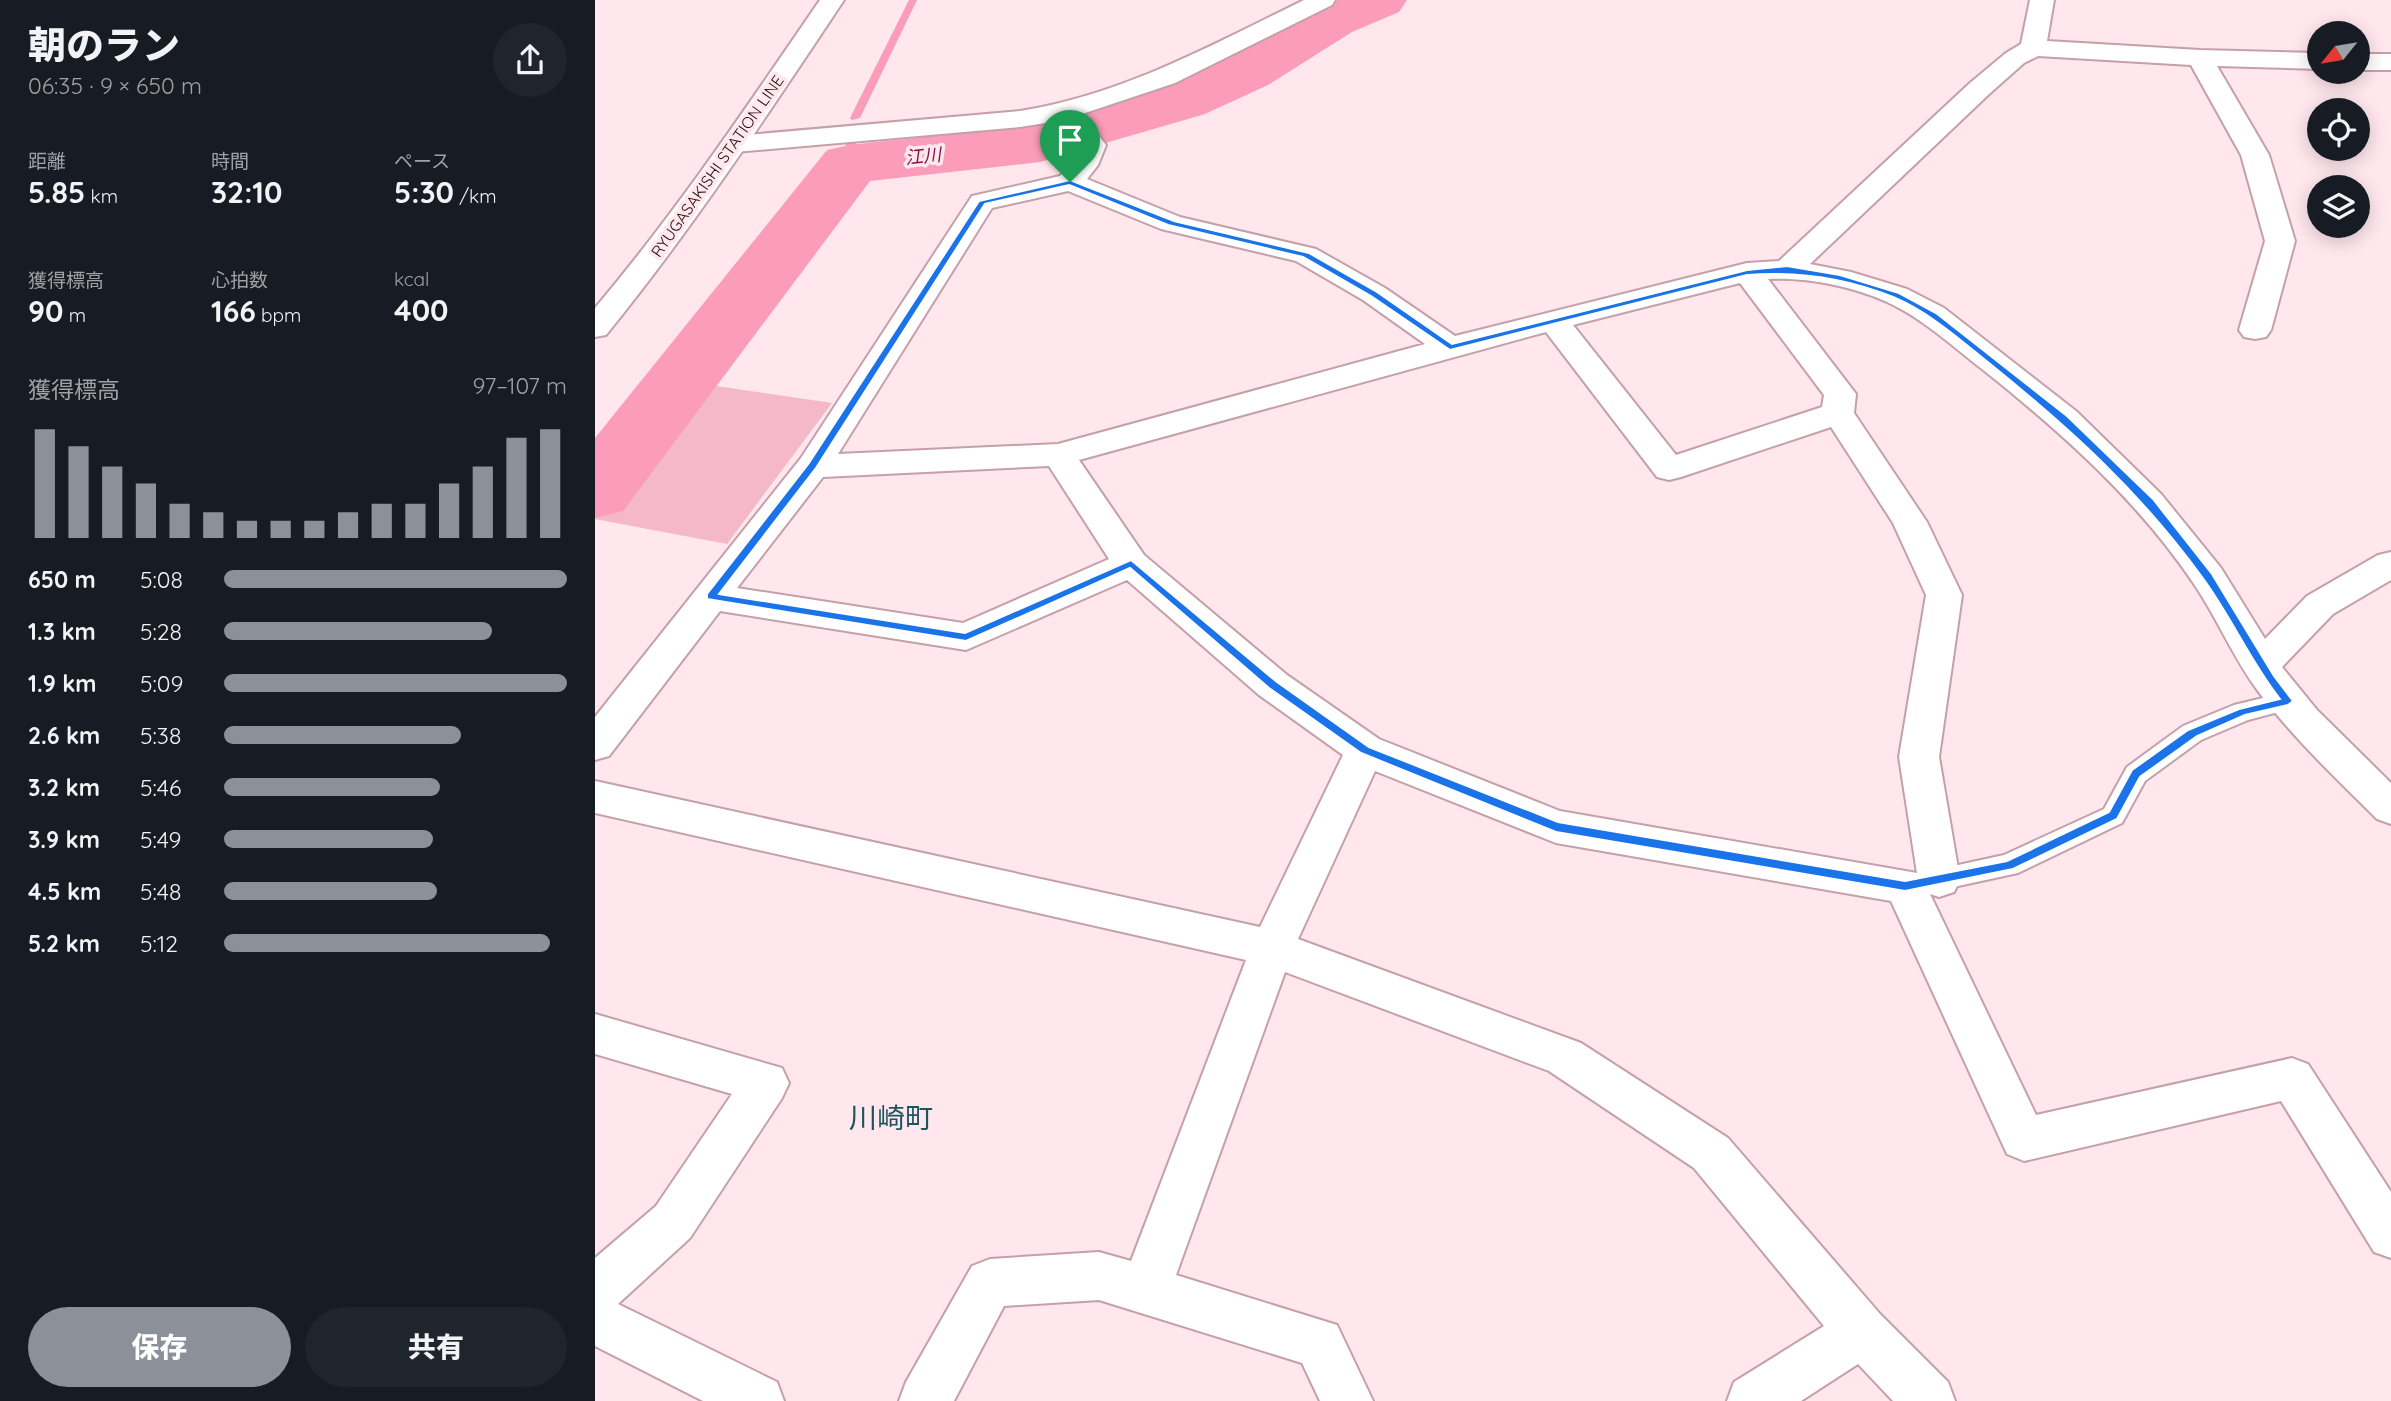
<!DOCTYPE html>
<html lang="ja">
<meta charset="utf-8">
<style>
:root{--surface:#171b24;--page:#20242c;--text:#f1f3f6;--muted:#9ea1a6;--accent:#8c9099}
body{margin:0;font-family:Quicksand,"Noto Sans JP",sans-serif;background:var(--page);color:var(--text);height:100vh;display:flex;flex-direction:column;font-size:26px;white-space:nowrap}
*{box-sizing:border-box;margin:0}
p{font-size:23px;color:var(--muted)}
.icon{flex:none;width:38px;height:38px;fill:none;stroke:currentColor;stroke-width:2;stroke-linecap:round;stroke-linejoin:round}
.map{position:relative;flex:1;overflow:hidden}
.details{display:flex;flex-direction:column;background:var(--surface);width:595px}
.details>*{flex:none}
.needle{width:46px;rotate:240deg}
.buttons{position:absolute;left:1712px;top:21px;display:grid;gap:14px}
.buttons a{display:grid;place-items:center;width:63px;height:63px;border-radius:50%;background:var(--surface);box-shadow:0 4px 18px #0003;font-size:35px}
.pin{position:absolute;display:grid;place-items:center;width:60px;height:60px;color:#fff;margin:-72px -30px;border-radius:50% 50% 50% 0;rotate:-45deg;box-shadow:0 0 7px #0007}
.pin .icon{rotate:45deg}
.round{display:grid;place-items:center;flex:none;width:74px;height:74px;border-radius:37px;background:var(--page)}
.overview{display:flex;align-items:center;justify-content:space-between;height:119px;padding:0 28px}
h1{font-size:38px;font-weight:800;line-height:52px}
.metrics{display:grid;grid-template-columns:repeat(3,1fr);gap:10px;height:119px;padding:7px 28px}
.metrics div{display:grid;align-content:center}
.metrics b{font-size:30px;font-weight:800}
.metrics small{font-size:19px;font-weight:400}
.metrics p{font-size:19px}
.chart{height:196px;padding:14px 28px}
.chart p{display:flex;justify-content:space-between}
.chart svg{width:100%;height:126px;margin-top:7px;stroke:var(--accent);stroke-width:6}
.cta{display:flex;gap:14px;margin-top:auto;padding:14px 28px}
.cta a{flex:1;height:80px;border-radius:42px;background:var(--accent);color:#fff;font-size:28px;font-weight:800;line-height:80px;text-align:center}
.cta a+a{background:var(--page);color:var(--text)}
ul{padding:0 28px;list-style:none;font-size:23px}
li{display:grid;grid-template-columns:112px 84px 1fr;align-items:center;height:52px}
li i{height:18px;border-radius:9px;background:var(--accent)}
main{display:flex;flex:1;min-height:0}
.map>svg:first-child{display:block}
</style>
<main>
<section class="details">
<div class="overview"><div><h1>朝のラン</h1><p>06:35 · 9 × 650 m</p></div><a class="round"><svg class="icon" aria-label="share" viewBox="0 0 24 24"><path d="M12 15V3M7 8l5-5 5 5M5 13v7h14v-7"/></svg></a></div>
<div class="metrics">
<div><p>距離</p><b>5.85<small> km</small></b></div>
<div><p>時間</p><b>32:10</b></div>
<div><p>ペース</p><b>5:30<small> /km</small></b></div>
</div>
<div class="metrics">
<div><p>獲得標高</p><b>90<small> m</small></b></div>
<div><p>心拍数</p><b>166<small> bpm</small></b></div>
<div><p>kcal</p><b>400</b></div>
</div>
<div class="chart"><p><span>獲得標高</span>97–107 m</p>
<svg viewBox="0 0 160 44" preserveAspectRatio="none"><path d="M5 44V6M15 44V12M25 44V19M35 44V25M45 44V32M55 44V35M65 44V38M75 44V38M85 44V38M95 44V35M105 44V32M115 44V32M125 44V25M135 44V19M145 44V9M155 44V6"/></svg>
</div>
<ul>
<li><b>650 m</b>5:08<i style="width:100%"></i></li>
<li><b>1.3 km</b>5:28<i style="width:78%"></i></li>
<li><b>1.9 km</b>5:09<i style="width:100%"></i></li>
<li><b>2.6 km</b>5:38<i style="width:69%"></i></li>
<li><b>3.2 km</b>5:46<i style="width:63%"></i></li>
<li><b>3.9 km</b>5:49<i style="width:61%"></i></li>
<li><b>4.5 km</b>5:48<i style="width:62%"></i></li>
<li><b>5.2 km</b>5:12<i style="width:95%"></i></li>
</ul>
<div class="cta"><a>保存</a><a>共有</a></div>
</section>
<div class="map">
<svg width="1796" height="1401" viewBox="0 0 1796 1401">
<rect width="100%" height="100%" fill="#ffe7ed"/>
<path fill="#f4b8c9" d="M94,382L237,403L132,544L0,519V504Z"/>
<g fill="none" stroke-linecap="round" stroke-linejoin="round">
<path fill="#fa9cba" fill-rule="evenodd" d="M314,0H322L265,118L257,120L255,118Z
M256,140L261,143L260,164L255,167L250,164L251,143Z"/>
<path fill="#fa9cba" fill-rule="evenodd" d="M735,0H812L804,12L757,32L673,85L610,114L445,162L275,181L28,511L0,518V438L232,150L255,145C360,133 471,128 570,87C591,78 613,69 633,58C667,39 699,15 735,0Z"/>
<g stroke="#c59faa" stroke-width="4">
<path id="lane" d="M1693,692L1702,695L1705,701L1702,707L1653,720L1606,740L1550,781L1527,823L1423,873L1331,893L1322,890L1318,882L1322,874L1409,855L1509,809L1532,767L1588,726L1639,705Z"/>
</g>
<g stroke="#c59faa" stroke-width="4">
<path id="street" d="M709,0H740L737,5L580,83L487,114L511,145L503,165L492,179L585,217L721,249L790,288L860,336L1152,263L1184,261L1375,83L1411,53L1426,44L1435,0H1459L1452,41L1605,50L1724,53V69L1622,66L1674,155L1700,241L1676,330L1671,337L1660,339L1649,337L1644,330L1670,241L1646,155L1596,65L1443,56L1429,63L1393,95L1215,264L1256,272L1312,289L1349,308L1481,411L1566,494L1626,568L1670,639L1712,596L1783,555L1796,552V580L1738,614L1687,667L1722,710L1796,783V824L1782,819C1741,778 1698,738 1663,691C1639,659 1623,620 1601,587C1544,501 1466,432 1387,369C1356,345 1327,318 1292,302C1257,286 1211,277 1173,279L1261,394L1259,413L1332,522L1367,595L1344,757L1365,880L1359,892L1344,897L1335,894L1441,1115L1697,1058L1713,1064L1796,1192V1258L1779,1252L1686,1101L1429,1161L1412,1154L1296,901L961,843L780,771L703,939L986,1043L1133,1138L1285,1314L1353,1382L1360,1401H1298L1263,1364L1206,1401H1132L1139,1382L1229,1326L1099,1168L954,1071L690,972L581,1275L742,1325L778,1401H725L707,1363L504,1300L409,1306L359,1401H304L311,1382L377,1266L395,1259L504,1252L536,1261L651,960L0,813V781L665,927L748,755L664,695L532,580L371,650L125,611L14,756L0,760V717L206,458L377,196L465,176L476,163L483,145L463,121L425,127L140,152L130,150L126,144L130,138L140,136L425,111C527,95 617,45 709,0ZM473,191L566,229L701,261L768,300L830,344L463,444L243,454L397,208ZM1145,283L1229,395L1227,407L1081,455L978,325ZM951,332L1062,477L1074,480L1086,477L1236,427L1298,523L1331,595L1304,757L1322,873L965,811L784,739L692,675L549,555L484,460ZM454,466L514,559L368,623L142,588L228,477Z
M1762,54H1796V70H1762Z
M0,1014L187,1068L194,1083L187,1098L95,1238L23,1304L182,1382L189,1401H108L0,1346V1258L61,1206L137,1094L0,1054Z"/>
</g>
<g stroke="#c59faa" stroke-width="4">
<path id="secondary" d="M225,0H249C173,114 98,228 11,335L0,337V308C82,211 153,105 225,0Z"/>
</g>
<use href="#lane" fill="#fff" fill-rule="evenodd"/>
<use href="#street" fill="#fff" fill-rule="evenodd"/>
<use href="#secondary" fill="#fff" fill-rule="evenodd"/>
</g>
<path fill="#1a73e8" stroke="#fff" stroke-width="2" fill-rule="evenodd" d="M475,180L579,221L714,253L782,292L857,344L1152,270L1192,266L1245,275L1304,293L1341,313L1472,416L1558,499L1617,574L1679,676L1698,701L1693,705L1650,715L1602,736L1545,777L1522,819L1418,869L1310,891L961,832L766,753L674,688L535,568L371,641L112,599V594L214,463L384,201ZM474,185L573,225L708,257L776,296L855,350L1152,275C1202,271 1251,278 1298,297C1334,312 1364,339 1394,363C1477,430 1544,491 1607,577C1636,616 1655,661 1685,699L1644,709L1593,730L1537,770L1514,812L1412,861L1310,881L963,822L774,747L682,682L536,560L370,633L124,594L221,468L390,204Z"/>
<g text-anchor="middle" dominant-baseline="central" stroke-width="7" stroke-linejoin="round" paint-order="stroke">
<g font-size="16" fill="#1f1216" stroke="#ffe7ed">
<text transform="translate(122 166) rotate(-55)">RYUGASAKISHI STATION LINE</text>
</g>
<g font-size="18" font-style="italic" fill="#7d0f43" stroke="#ffe7ed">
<text transform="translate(328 156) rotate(-6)">江川</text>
</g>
<g font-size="28" fill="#1b555d" stroke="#ffe7ed">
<text x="296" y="1117">川崎町</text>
</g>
</g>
</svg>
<div class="buttons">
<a><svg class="needle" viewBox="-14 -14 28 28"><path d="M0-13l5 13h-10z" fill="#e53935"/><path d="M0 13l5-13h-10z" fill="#9ea1a6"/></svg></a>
<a><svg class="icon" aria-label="locate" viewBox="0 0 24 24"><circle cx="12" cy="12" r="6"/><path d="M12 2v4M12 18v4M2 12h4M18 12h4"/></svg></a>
<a><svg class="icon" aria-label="layers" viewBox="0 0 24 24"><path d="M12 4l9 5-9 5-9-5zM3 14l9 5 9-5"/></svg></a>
</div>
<div class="pin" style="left:475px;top:182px;background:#1e9e55"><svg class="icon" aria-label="arrive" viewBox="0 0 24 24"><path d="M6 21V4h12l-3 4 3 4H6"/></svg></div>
</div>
</main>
